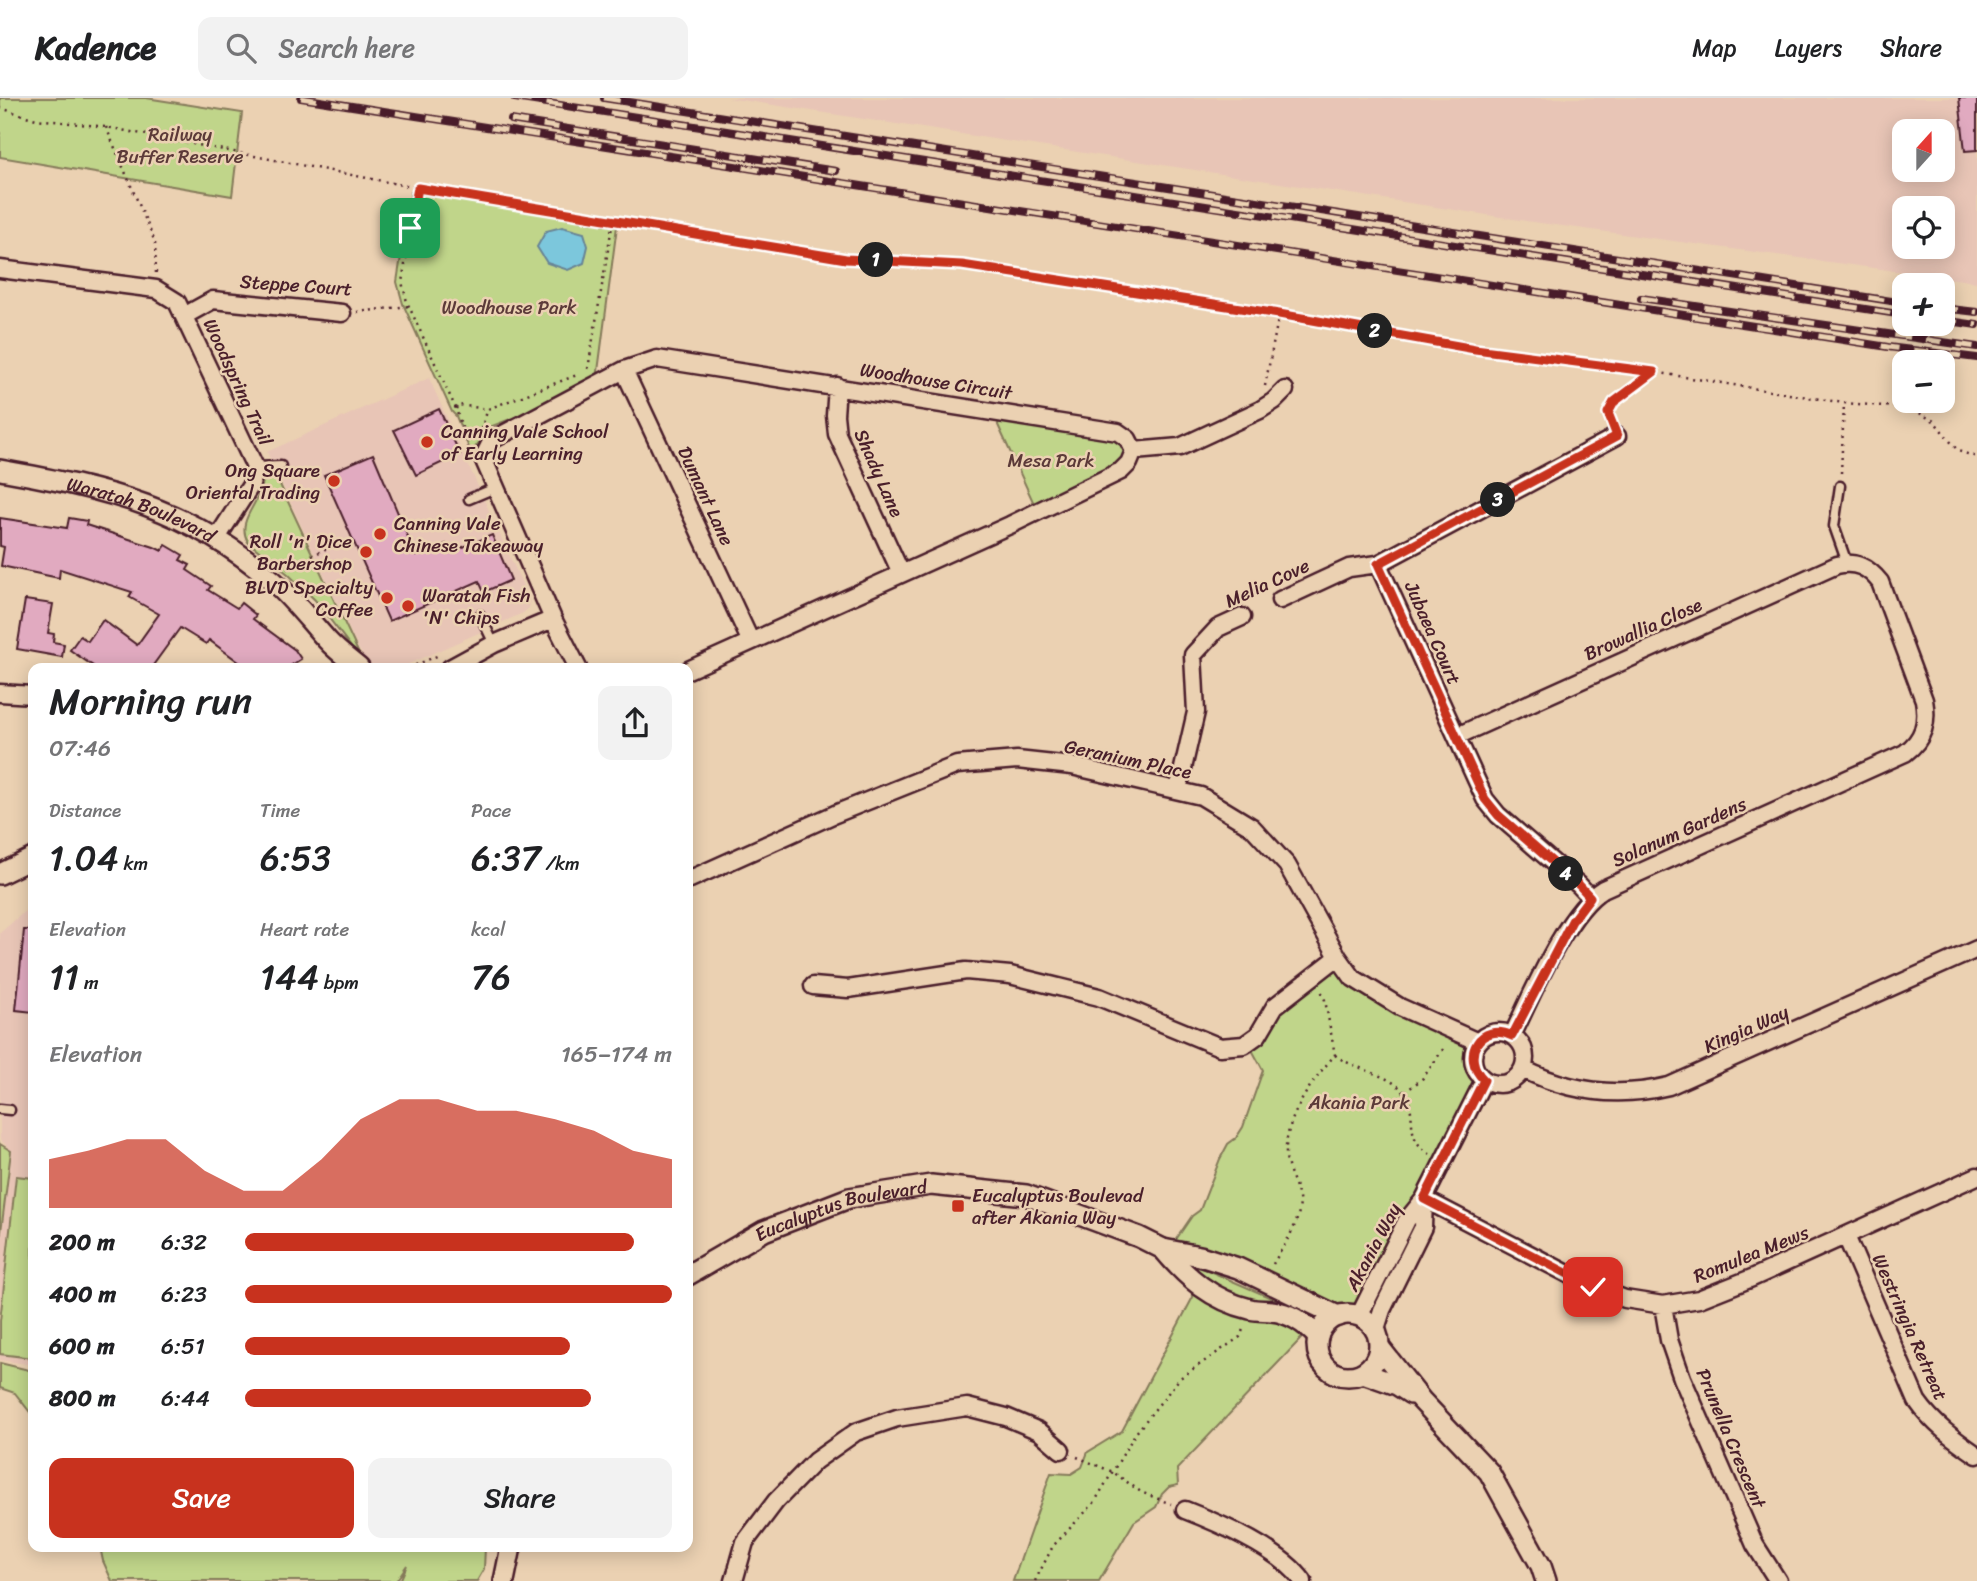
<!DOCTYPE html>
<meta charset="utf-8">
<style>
:root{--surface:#fff;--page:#f2f2f2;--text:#202124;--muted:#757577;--line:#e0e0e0;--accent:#c8321e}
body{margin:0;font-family:Sriracha,sans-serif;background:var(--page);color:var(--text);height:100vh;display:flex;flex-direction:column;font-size:26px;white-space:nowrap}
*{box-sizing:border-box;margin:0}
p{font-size:23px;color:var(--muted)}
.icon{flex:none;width:38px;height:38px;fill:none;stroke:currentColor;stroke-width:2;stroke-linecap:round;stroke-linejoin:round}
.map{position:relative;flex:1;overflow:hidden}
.drawer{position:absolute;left:28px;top:565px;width:665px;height:889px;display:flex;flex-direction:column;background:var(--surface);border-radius:14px;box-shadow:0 4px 18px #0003}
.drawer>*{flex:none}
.needle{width:46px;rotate:21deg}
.controls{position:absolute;left:1892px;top:21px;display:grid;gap:14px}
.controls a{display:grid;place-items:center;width:63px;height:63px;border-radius:14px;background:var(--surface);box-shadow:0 4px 18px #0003;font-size:35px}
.pin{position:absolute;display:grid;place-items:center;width:60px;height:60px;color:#fff;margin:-30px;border-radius:14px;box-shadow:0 4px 10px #0006}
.km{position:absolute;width:35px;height:35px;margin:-18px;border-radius:50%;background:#222;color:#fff;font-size:19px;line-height:35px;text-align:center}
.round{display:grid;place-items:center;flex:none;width:74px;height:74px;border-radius:14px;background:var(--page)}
.headline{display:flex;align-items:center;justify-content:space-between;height:119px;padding:0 21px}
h1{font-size:38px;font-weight:600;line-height:52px}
.stats{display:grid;grid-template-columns:repeat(3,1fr);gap:10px;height:119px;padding:7px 21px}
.stats div{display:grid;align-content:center}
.stats b{font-size:35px;font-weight:600}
.stats small{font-size:19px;font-weight:400}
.stats p{font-size:19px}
.chart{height:196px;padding:14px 21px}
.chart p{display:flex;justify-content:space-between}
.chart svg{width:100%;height:126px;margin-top:7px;fill:var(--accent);opacity:.7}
.button{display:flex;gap:14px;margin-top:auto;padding:14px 21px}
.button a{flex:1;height:80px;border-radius:14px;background:var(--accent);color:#fff;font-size:28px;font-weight:600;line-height:80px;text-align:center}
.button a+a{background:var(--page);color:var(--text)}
ul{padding:0 21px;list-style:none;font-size:23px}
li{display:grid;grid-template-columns:112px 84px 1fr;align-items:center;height:52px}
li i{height:18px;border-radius:9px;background:var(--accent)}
header{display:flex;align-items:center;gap:42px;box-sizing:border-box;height:98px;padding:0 35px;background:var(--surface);border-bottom:2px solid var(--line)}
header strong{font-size:33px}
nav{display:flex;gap:38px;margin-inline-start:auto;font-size:24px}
.search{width:490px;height:63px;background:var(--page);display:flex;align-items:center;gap:18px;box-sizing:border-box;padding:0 24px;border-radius:14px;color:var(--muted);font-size:26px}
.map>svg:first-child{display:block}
</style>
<header>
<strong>Kadence</strong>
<div class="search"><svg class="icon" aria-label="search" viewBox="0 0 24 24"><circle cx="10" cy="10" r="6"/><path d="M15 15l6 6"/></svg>Search here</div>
<nav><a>Map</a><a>Layers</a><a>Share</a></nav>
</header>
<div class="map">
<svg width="1977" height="1483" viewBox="0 0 1977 1483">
<rect width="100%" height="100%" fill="#ebd1b2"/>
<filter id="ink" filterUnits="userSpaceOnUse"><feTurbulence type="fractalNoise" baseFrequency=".0143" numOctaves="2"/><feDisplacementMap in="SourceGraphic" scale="14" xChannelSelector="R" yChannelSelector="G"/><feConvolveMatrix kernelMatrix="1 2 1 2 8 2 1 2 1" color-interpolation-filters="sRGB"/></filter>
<g filter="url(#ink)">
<path fill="#e8c5b6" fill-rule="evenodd" d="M728,0H1977V184L1533,124ZM1904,33H1942V72H1904ZM1904,110H1942V149H1904Z
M429,280L530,503L529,510L523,515L400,570H376L369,568L357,548L267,354Z
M33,806V1267L0,1262V1152L11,1053L0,1041V835Z"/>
<path fill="#c0d58a" stroke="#857a5a" stroke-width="2" d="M0,0H146L242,15L232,98L0,59Z
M411,94L617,128L597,281L544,308L492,328L473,352L469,350L456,318L452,314L403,206L397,184Z
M999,320L1111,337C1125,345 1129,355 1118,369L1035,408L998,327Z
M276,378L359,556L358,558L315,502L288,476L248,444C235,422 261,405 263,383Z
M1334,862L1353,880L1477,944L1471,963L1480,984L1352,1215L1325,1220L1175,1143L1192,1118L1200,1112L1220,1061L1228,1046L1236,1040L1243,1029L1263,972L1251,950L1276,912Z
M0,1046L11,1053L0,1142Z
M16,1078L33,1080V1260L0,1256V1223Z
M1189,1164L1285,1206L1316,1225L1177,1371L1178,1387L1169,1389L1162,1396L1156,1409L1134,1424L1099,1483H1013L1051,1375L1071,1376L1082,1369L1088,1354L1122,1333L1193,1199Z
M0,1265L33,1273V1318L15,1295L0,1290Z
M100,1449H485L484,1471L477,1483H400L407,1467L396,1483H112L103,1463Z"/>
<path fill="#7cc7dc" stroke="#688495" stroke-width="2" d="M562,129L584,135L588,148L584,165L568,172L547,165L537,149L546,133Z"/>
<path fill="#e1aac0" stroke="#4a1f2b" stroke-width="2" d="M1959,0H1977V52L1965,53Z
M439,311L460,356L416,377L394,332Z
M373,356L416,458L446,446L449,455L492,437L511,482L484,494L479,483L389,523L324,377Z
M0,420L67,430L69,420L87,423L86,427L154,449L162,453L166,447L183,457L180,462L190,467L187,472L211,488L208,492L237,510L241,505L256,517L253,521L295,552L301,561L287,570H247L209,542L206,546L180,530L151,570H96L70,552L80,538L88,543L103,522L137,547L159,516L129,499L132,494L60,471L59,480L1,468L4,449L0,448Z
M25,502L53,506L48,535L54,536L53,544L64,546L62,559L17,551Z
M24,832H33V914L16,912Z"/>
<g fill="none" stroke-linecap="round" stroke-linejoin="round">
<g stroke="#4a1f2b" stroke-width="13">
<path id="service" d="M255,369L281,368
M1840,388L1834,428L1847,465
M469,401L495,390
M480,517L494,546
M0,1011L10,1012"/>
</g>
<g stroke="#4a1f2b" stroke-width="21">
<path id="minor" d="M0,171L156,191L177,204L255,369L251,387L217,440
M184,218L213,202L342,215
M624,272L750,542
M837,288L835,317L837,336L901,475
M1134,353L1180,349L1260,312L1274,303L1285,292
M1280,502L1349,470L1378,466
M450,570L494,546L553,521
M578,570L553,521L483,360L492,342L624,272L657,261L1118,334L1128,341L1134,353L1129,365L1121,373L1010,427L688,572
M0,595L33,597
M1457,638L1837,467C1856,463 1868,469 1880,484L1924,602C1928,624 1924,641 1905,655L1603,791C1566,814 1532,897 1512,938
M1178,692L1196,614L1193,557L1218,530L1242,519
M688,782L835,716L957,667L1017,662L1072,668L1201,698L1252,729L1287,767L1338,859L1353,880L1400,909L1478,944
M1590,799L1579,787L1498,717L1485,701L1378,466L1617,338
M813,888L848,891L966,873L1010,877L1099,899L1220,949L1244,947L1258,937L1275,908L1338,859
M1473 960a26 26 0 1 1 52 0a26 26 0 1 1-52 0Z
M1523,971C1569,994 1619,1000 1669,988L1977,851
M1424,1101L1593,1189L1625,1201L1663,1207L1699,1201L1752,1180L1977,1078
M1846,1138L1917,1303C1933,1326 1954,1341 1977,1357
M1663,1207L1669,1242L1682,1280L1755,1447L1778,1483
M1359,1218L1407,1122L1424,1101L1484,982
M1376,1231L1382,1212L1423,1129L1424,1101
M1185,1412C1221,1426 1280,1451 1303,1483
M734,1483L745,1444L776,1403L815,1363L856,1334L897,1320L967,1309L1006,1319L1039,1333L1061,1352"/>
</g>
<g stroke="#4a1f2b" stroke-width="24">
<g id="tertiary">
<path id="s1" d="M0,372C107,391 189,409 273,483C293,501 309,522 327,542C336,552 348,561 359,570"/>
<path d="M0,776L33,760"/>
<path d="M1163,1151C1187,1180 1212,1202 1250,1211C1257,1213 1265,1212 1272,1213C1290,1215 1306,1226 1318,1239"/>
<path id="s2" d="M688,1177L764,1133L849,1100L931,1087L1026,1097L1139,1139L1163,1151L1200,1158L1238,1170L1338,1218"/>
<circle cx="1348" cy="1247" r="31"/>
<path d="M1380,1250L1421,1302L1489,1374L1541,1468L1546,1483"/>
<path d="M1363,1275L1397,1287L1411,1296"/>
<path d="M504,1483L511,1449"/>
</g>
</g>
<path stroke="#4a1f2b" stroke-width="2.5" stroke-dasharray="2 5" stroke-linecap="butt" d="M0,10L36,21L106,29L418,90L846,161L962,167L1279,216L1475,251L1654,274L1844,305L1910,310L1934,323L1958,353L1977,359
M106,29L155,144L156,176
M418,90L402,184L407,204L456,311L469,352
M357,214L409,208
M588,271L613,122
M1265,288L1279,216
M456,311L458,307L488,311L577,277
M1611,322L1608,315L1614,304L1654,274
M481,331L488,311
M1841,375L1844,305
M287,471L337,445
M409,570L439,557
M1335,957C1353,971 1389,976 1403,993C1420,1014 1401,1039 1430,1056
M1405,994L1423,980L1446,947
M1273,1166C1282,1150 1296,1131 1299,1113C1303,1094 1286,1074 1286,1056C1284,1021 1313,981 1335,957L1325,902L1321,892
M1077,1359L1113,1374L1141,1394L1171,1406
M1035,1483L1053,1448L1094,1405L1135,1336L1180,1280L1240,1239L1244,1229"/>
<use href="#service" stroke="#ebd1b2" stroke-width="8"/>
<use href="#minor" stroke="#ebd1b2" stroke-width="16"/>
<use href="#tertiary" stroke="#ebd1b2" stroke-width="19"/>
<g stroke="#4a1f2b" stroke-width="8">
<path id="rail" d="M301,0L1888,249L1977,260
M515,0L1904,217
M604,0L1904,205
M511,22L836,73
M1641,200L1977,249
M1942,210L1977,214
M1942,222L1977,227"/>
</g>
<use href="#rail" stroke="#ebd1b2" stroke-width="5" stroke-dasharray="16" stroke-linecap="butt"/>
</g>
</g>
<g fill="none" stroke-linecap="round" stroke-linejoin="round" filter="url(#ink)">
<g stroke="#fff" stroke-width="14">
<path id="route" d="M410,130L418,90L846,161L962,167L1279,216L1475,251L1654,274L1614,304L1608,315L1617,338L1378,466L1485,701L1498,717L1579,787L1590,799L1572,823L1512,938C1481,923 1459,958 1484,982L1424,1101L1593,1189"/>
</g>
<use href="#route" stroke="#c8321e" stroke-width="9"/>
</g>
<g fill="#c8321e" stroke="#ebd1b2" stroke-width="2.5">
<circle cx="427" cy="344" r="7"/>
<circle cx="334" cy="383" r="7"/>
<circle cx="380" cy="436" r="7"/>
<circle cx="366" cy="454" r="7"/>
<circle cx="387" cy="500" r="7"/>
<circle cx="408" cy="508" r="7"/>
<rect x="951" y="1101" width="14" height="14" rx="3.5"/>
</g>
<g text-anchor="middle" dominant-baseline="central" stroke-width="5" stroke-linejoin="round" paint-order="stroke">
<g font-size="19" fill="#5c3a39" stroke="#ebd1b2">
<text x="180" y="36">Railway<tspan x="180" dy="22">Buffer Reserve</tspan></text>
<text x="509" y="209">Woodhouse Park</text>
<text x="1051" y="362">Mesa Park</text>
<text x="1359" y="1004">Akania Park</text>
</g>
<g font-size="19" fill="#4a1f2b" stroke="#ebd1b2">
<text transform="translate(296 187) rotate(4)">Steppe Court</text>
<text transform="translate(936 283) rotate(9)">Woodhouse Circuit</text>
<text transform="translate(238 284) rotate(65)">Woodspring Trail</text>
<text transform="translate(879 375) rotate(66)">Shady Lane</text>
<text transform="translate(706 398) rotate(65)">Dumant Lane</text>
<text stroke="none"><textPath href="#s1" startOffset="147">Waratah Boulevard</textPath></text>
<text transform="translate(1267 485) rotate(-25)">Melia Cove</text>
<text transform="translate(1643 531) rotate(-24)">Browallia Close</text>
<text transform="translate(1433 535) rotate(66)">Jubaea Court</text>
<text transform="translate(1128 661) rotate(12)">Geranium Place</text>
<text transform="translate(1679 734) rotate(-24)">Solanum Gardens</text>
<text transform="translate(1746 931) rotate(-24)">Kingia Way</text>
<text stroke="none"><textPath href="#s2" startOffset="168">Eucalyptus Boulevard</textPath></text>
<text transform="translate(1373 1149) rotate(-62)">Akania Way</text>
<text transform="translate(1751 1156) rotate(-22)">Romulea Mews</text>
<text transform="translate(1910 1229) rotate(66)">Westringia Retreat</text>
<text transform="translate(1731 1340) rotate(67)">Prunella Crescent</text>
</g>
<g font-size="19" fill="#4a1f2b" stroke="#ebd1b2" text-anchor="start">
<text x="441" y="333">Canning Vale School<tspan x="441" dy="22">of Early Learning</tspan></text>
<text x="320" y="372" text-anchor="end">Ong Square<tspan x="320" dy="22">Oriental Trading</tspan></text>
<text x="394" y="425">Canning Vale<tspan x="394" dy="22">Chinese Takeaway</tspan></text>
<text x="352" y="443" text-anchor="end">Roll 'n' Dice<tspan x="352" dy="22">Barbershop</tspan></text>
<text x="373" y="489" text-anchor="end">BLVD Specialty<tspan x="373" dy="22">Coffee</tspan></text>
<text x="422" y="497">Waratah Fish<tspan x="422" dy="22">'N' Chips</tspan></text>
<text x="972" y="1097">Eucalyptus Boulevad<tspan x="972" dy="22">after Akania Way</tspan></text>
</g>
</g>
</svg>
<div class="controls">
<a><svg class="needle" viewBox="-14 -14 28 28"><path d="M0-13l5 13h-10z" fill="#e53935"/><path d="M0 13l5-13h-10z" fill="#757577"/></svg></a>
<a><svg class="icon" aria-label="locate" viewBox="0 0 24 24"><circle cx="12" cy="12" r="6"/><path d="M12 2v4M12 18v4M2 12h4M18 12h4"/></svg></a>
<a>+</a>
<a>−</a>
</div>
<div class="pin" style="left:410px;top:130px;background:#1e9e55"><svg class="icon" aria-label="arrive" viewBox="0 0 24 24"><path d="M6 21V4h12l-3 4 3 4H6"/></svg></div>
<div class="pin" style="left:1593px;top:1189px;background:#d93025"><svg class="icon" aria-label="check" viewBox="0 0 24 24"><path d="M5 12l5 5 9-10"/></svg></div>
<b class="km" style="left:876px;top:162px">1</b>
<b class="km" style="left:1375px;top:233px">2</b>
<b class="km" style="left:1498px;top:402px">3</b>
<b class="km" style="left:1566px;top:776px">4</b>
<section class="drawer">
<div class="headline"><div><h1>Morning run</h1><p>07:46</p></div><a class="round"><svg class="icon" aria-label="share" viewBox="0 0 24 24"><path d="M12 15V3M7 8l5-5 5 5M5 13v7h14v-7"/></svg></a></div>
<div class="stats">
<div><p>Distance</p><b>1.04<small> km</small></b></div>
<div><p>Time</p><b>6:53</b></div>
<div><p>Pace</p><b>6:37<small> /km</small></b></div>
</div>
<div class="stats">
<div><p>Elevation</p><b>11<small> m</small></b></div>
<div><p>Heart rate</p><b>144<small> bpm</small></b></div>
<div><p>kcal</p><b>76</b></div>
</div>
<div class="chart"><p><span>Elevation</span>165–174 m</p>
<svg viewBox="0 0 160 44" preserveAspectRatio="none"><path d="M0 44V27L10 24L20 20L30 20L40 31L50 38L60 38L70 27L80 13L90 6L100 6L110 10L120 10L130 13L140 17L150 24L160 27V44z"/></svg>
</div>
<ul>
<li><b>200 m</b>6:32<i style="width:91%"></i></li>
<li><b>400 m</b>6:23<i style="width:100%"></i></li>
<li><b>600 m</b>6:51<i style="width:76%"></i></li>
<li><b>800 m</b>6:44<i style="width:81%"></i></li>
</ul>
<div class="button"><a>Save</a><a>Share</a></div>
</section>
</div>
